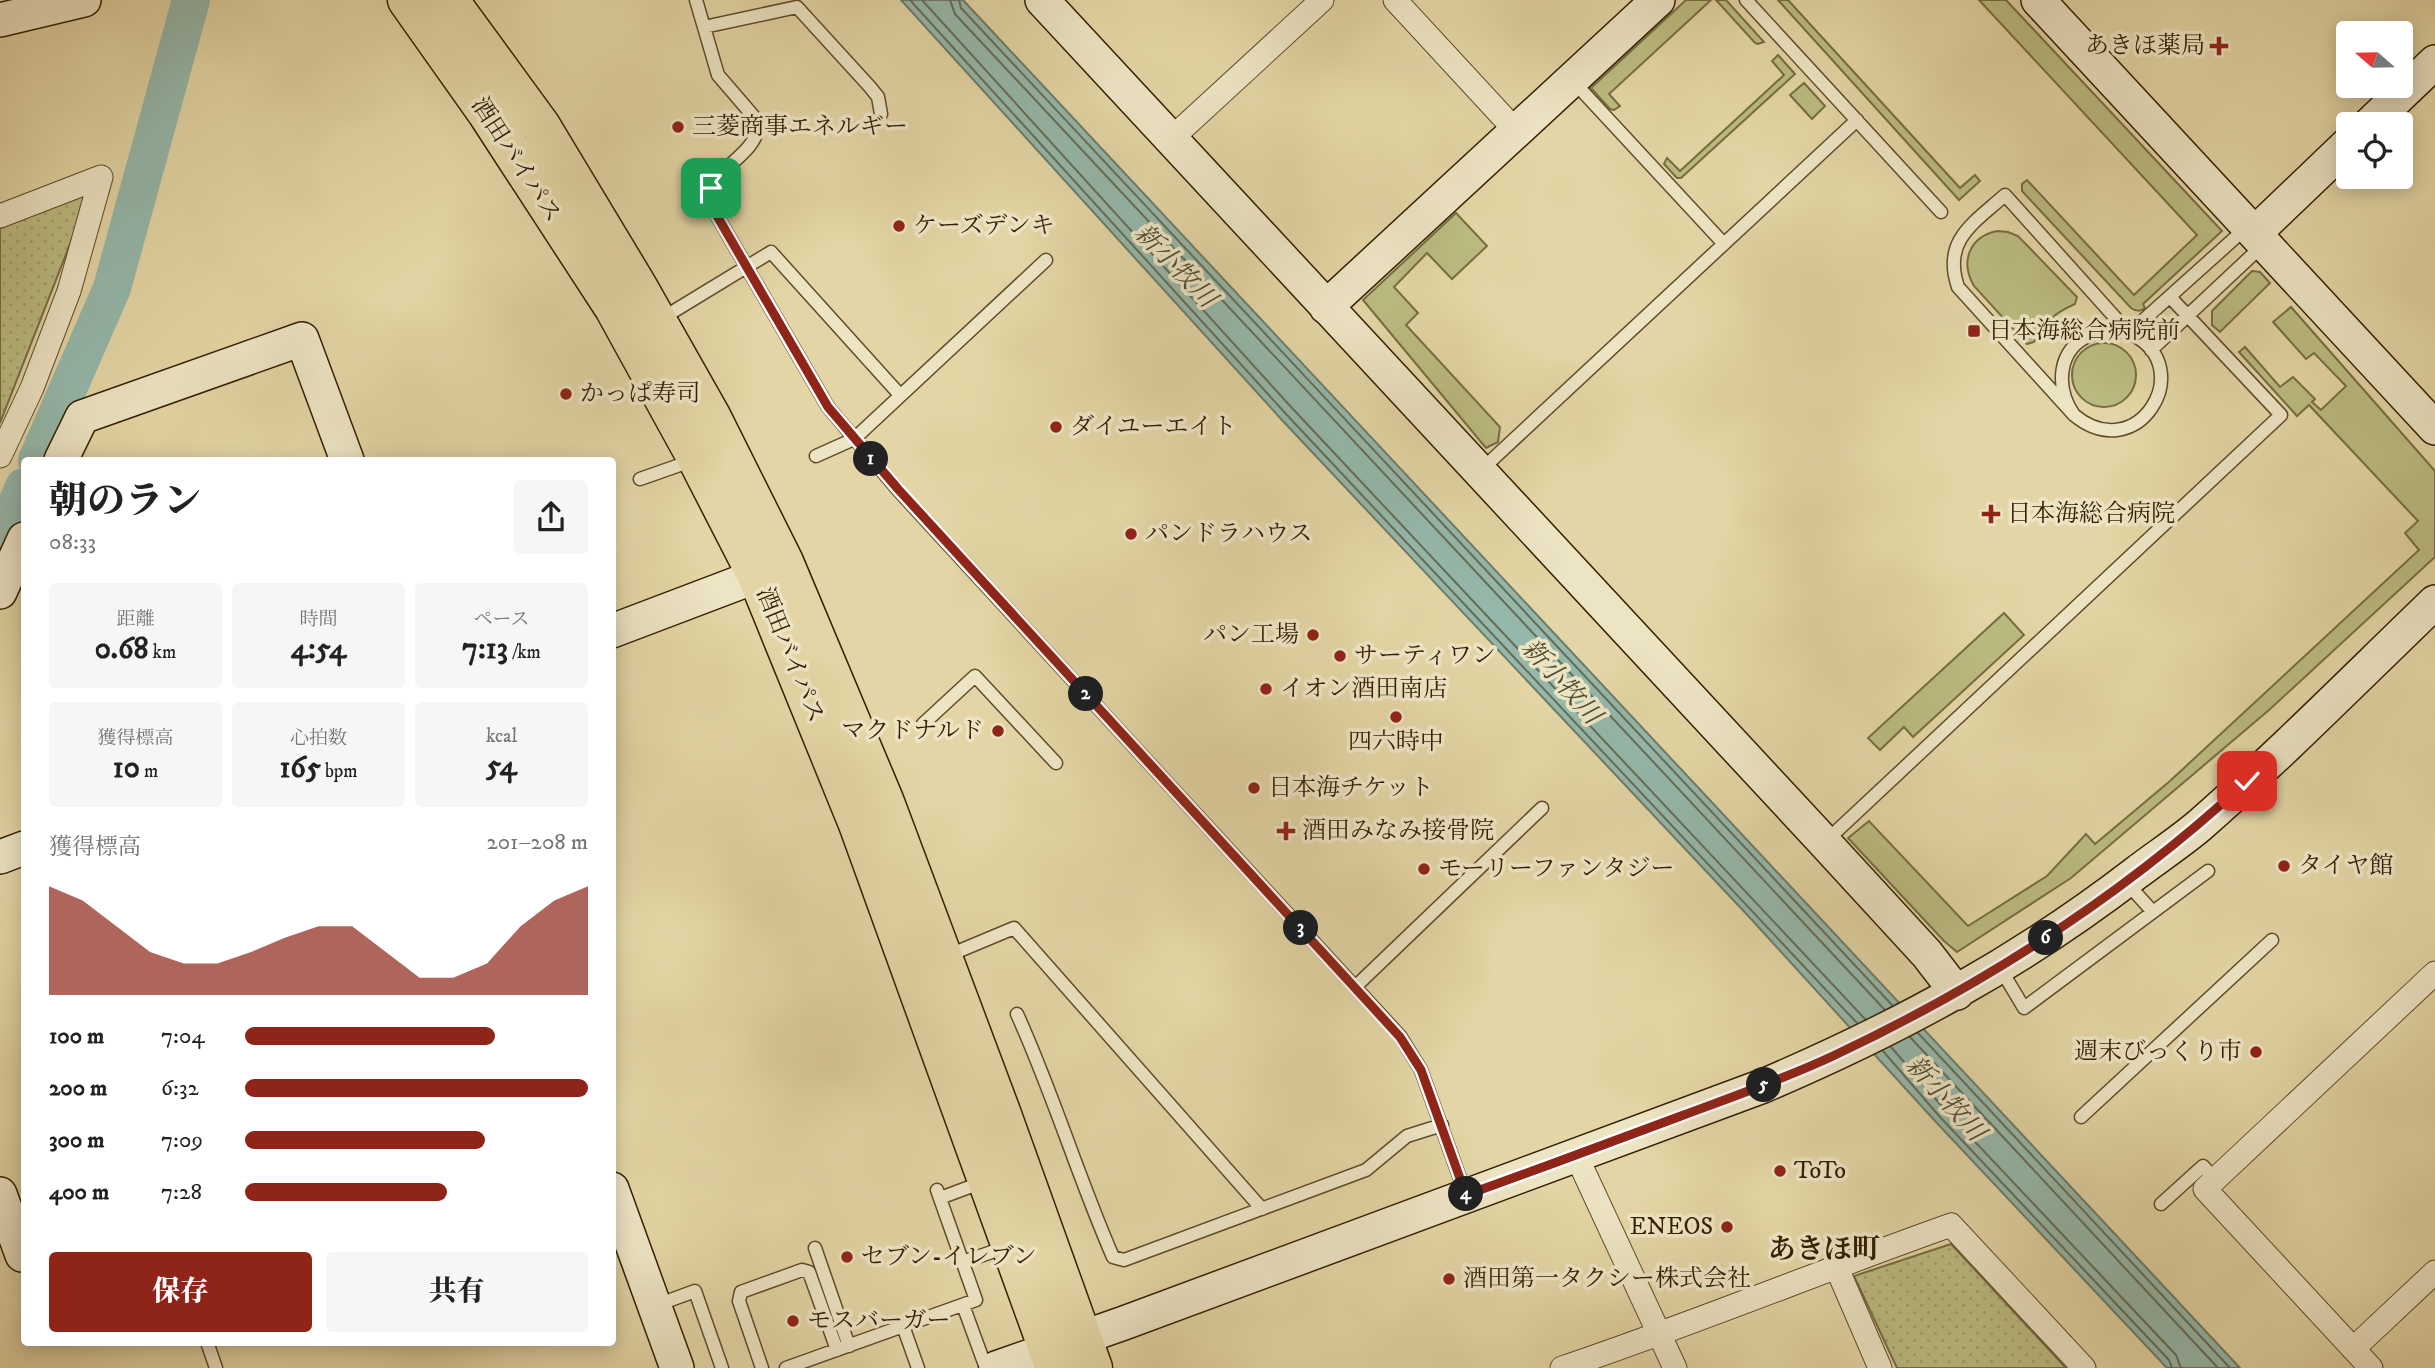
<!DOCTYPE html>
<html lang="ja">
<meta charset="utf-8">
<style>
:root{--surface:#fff;--page:#f6f6f6;--text:#222;--muted:#767676;--accent:#8f2418}
body{margin:0;font-family:"IM FELL DW Pica","Noto Serif JP",serif;background:var(--page);color:var(--text);height:100vh;display:flex;flex-direction:column;font-size:26px;white-space:nowrap}
*{box-sizing:border-box;margin:0}
p{font-size:23px;color:var(--muted)}
.icon{flex:none;width:38px;height:38px;fill:none;stroke:currentColor;stroke-width:2;stroke-linecap:round;stroke-linejoin:round}
.map{position:relative;flex:1;overflow:hidden}
.drawer{position:absolute;left:21px;top:457px;width:595px;height:889px;display:flex;flex-direction:column;background:var(--surface);border-radius:7px;box-shadow:0 4px 18px #0003}
.drawer>*{flex:none}
.needle{width:46px;rotate:290deg}
.controls{position:absolute;left:2336px;top:21px;display:grid;gap:14px}
.controls a{display:grid;place-items:center;width:77px;height:77px;border-radius:7px;background:var(--surface);box-shadow:0 4px 18px #0003;font-size:35px}
.pin{position:absolute;display:grid;place-items:center;width:60px;height:60px;color:#fff;margin:-30px;border-radius:14px;box-shadow:0 4px 10px #0006}
.km{position:absolute;width:35px;height:35px;margin:-18px;border-radius:50%;background:#222;color:#fff;font-size:19px;line-height:35px;text-align:center}
.round{display:grid;place-items:center;flex:none;width:74px;height:74px;border-radius:7px;background:var(--page)}
.summary{display:flex;align-items:center;justify-content:space-between;height:119px;padding:0 28px}
h1{font-size:38px;font-weight:800;line-height:52px}
.metrics{display:grid;grid-template-columns:repeat(3,1fr);gap:10px;height:119px;padding:7px 28px}
.metrics div{display:grid;align-content:center;border-radius:7px;background:var(--page);text-align:center}
.metrics b{font-size:30px;font-weight:800}
.metrics small{font-size:19px;font-weight:400}
.metrics p{font-size:19px}
.chart{height:196px;padding:14px 28px}
.chart p{display:flex;justify-content:space-between}
.chart svg{width:100%;height:126px;margin-top:7px;fill:var(--accent);opacity:.7}
.action{display:flex;gap:14px;margin-top:auto;padding:14px 28px}
.action a{flex:1;height:80px;border-radius:7px;background:var(--accent);color:#fff;font-size:28px;font-weight:800;line-height:80px;text-align:center}
.action a+a{background:var(--page);color:var(--text)}
ul{padding:0 28px;list-style:none;font-size:23px}
li{display:grid;grid-template-columns:112px 84px 1fr;align-items:center;height:52px}
li i{height:18px;border-radius:9px;background:var(--accent)}
.map>svg:first-child{display:block}
</style>
<div class="map">
<svg width="2435" height="1368" viewBox="0 0 2435 1368">
<defs>
<pattern id="park-dots" width="8" height="8" patternUnits="userSpaceOnUse" patternTransform="scale(1.75)"><rect width="8" height="8" fill="#bbbb81"/><path d="M2 2h.1M6 6h.1" fill="none" stroke="#a1a06e" stroke-width="1.8" stroke-linecap="round"/></pattern>
</defs>
<rect width="100%" height="100%" fill="#e3d5a5"/>
<filter id="stains"><feTurbulence type="fractalNoise" baseFrequency=".00286" numOctaves="4"/><feColorMatrix values="0 0 0 0 .2 0 0 0 0 .09 0 0 0 0 .02 0 0 0 .5 -.17"/></filter>
<radialGradient id="worn" r=".72"><stop offset=".6" stop-color="#630" stop-opacity="0"/><stop offset="1" stop-color="#630" stop-opacity=".3"/></radialGradient>
<path fill="#bbbb81" stroke="#776d41" stroke-width="2" d="M1686,0H1711L1609,94L1620,106L1614,110L1610,109L1591,88Z
M1716,0H1726L1764,42L1758,44L1755,43Z
M1778,0H1788L1960,188L1975,175L1980,181L1959,200Z
M1979,0H2006L2222,231L2143,304L2145,308C2141,312 2135,311 2131,308L2022,191V184L2027,180L2134,295L2197,235Z
M1778,55L1795,74L1681,178H1677L1664,164L1667,158L1680,171L1784,75L1772,61Z
M1804,83L1825,106L1812,119L1790,95Z
M1456,213L1487,246L1452,279L1427,253L1394,287L1418,313L1406,325L1500,427L1498,442L1486,448L1363,300Z
M1997,231L2008,232L2018,236L2077,297L2075,304C2056,312 2043,323 2034,342L2027,344L1974,286C1960,262 1969,237 1997,231Z
M2252,271L2260,272L2270,283L2220,332L2212,325V311Z
M2291,307L2435,471V557L2269,710L2071,878L1957,952L1944,941L1848,838L1869,821L1968,926L2047,876L2086,834L2095,844L2170,781L2419,550L2405,533L2418,521L2309,405L2297,416L2239,352L2245,347L2280,387L2293,377L2315,399L2312,402L2321,410L2346,386L2314,353L2306,359L2273,322Z
M2072 375a32 32 0 1 1 64 0a32 32 0 1 1-64 0Z
M2004,613L2024,635L1913,737L1904,727L1880,750L1868,738Z"/>
<path fill="url(#park-dots)" stroke="#776d41" stroke-width="2" d="M90,193L0,423V228Z
M1951,1244L2066,1368H1897L1854,1276Z"/>
<path fill="#95b8ab" stroke="#6e7b67" stroke-width="2" d="M901,0H963L2240,1368H2167L1935,1121L1752,920L1281,419Z"/>
<g fill="none" stroke-linecap="round" stroke-linejoin="round">
<path stroke="#646c56" stroke-width="2" d="M910,0L1286,414L1857,1023
M922,0L1292,408L1865,1019
M950,0L955,14L1884,1009
M959,0L961,8L1892,1005
M1918,1033L2230,1368
M1910,1037L2218,1368
M1891,1047L1946,1111L2176,1355L2181,1368
M1883,1051L1940,1117L2169,1360L2172,1368"/>
<path stroke="#95b8ab" stroke-width="38" d="M37,460L112,288L191,0
M0,542L24,487"/>
<g stroke="#5f4c2a" stroke-width="15">
<path id="lane" d="M696,0L718,75L755,118L758,128C752,161 700,171 713,209L828,407L898,490L1400,1036L1421,1070L1466,1195
M1746,0L1941,212
M704,27L797,7L870,87L878,97L881,114
M1572,80L1724,244
M661,319L771,252L900,395
M2151,350L2263,245
M2074,415C2055,388 2057,348 2091,335C2105,330 2120,329 2133,335C2198,368 2138,468 2074,415L1958,287C1942,240 1974,223 2005,195L2129,333L2246,228
M816,456L854,439L1046,260
M1480,471L1857,120
M640,479L694,460
M923,724L975,676L1056,763
M1825,842L2281,415L2170,297
M2125,881L2153,912
M947,956L1014,928L1262,1209
M2000,968L2024,1008L2208,871
M1355,987L1542,808
M1017,1014C1053,1093 1078,1177 1113,1257L1124,1260L1366,1170L1407,1136L1442,1125
M2081,1117L2272,940
M940,1198L983,1182
M2161,1204L2203,1166L2215,1179
M815,1248L849,1346
M963,1262L1006,1247
M657,1305L695,1291L722,1368
M963,1305L986,1368
M903,1326L918,1368
M207,1342L216,1368
M762,1368L739,1301L741,1292L802,1270L809,1272L837,1350
M786,1368L976,1300L937,1190"/>
</g>
<g stroke="#5f4c2a" stroke-width="25">
<path id="street" d="M1395,0L1516,131
M1171,139L1322,0
M0,216L101,177
M0,456L32,388L69,291L101,177
M1576,1155L1675,1368
M1836,1266L1880,1368
M2353,1349L2435,1272
M1562,1368C1693,1324 1821,1271 1951,1225L2084,1368
M2371,1368L2205,1189L2435,973"/>
</g>
<g stroke="#331f01" stroke-width="36">
<path id="secondary" d="M1042,0L1824,842L1927,954L1957,993
M2038,0L2435,428
M0,20L84,0
M2370,124L2435,62
M2255,233L2348,144
M1326,307L1658,0
M61,460L82,417L302,339L347,460
M0,592L24,539
M612,631L757,576
M0,857L24,848
M612,1189L677,1368
M0,1194L22,1255
M996,1368L1124,1323L1763,1086C1899,1028 2019,963 2136,873C2157,857 2180,842 2200,825C2281,754 2357,677 2435,602"/>
</g>
<g stroke="#331f01" stroke-width="41">
<path id="highway" d="M407,0L487,113L614,308L697,459L757,576L858,824L1055,1368
M449,0L541,126L638,287L711,416L784,562L884,800L1001,1112L1093,1368"/>
</g>
<use href="#lane" stroke="#ede4c4" stroke-width="12"/>
<use href="#street" stroke="#ede4c4" stroke-width="23"/>
<use href="#secondary" stroke="#ede4c4" stroke-width="33"/>
<use href="#highway" stroke="#e3d5a5" stroke-width="38"/>
</g>
<g fill="none" stroke-linecap="round" stroke-linejoin="round">
<g stroke="#fff" stroke-width="14">
<path id="route" d="M711,188L710,200L713,209L828,407L898,489L1400,1037L1421,1070L1466,1195C1538,1169 1609,1143 1681,1116C1732,1097 1784,1079 1833,1056C1984,985 2125,894 2247,781"/>
</g>
<use href="#route" stroke="#8f2418" stroke-width="9"/>
</g>
<g fill="#8f2418" stroke="#ede4c4" stroke-width="2.5">
<path d="M2215.5 35.5h7v7h7v7h-7v7h-7v-7h-7v-7h7z"/>
<circle cx="678" cy="127" r="7"/>
<circle cx="899" cy="226" r="7"/>
<rect x="1967" y="324" width="14" height="14" rx="3.5"/>
<circle cx="566" cy="394" r="7"/>
<circle cx="1056" cy="427" r="7"/>
<path d="M1987.5 503.5h7v7h7v7h-7v7h-7v-7h-7v-7h7z"/>
<circle cx="1131" cy="534" r="7"/>
<circle cx="1313" cy="635" r="7"/>
<circle cx="1340" cy="656" r="7"/>
<circle cx="1266" cy="689" r="7"/>
<circle cx="1396" cy="717" r="7"/>
<circle cx="998" cy="731" r="7"/>
<circle cx="1254" cy="788" r="7"/>
<path d="M1282.5 820.5h7v7h7v7h-7v7h-7v-7h-7v-7h7z"/>
<circle cx="2284" cy="866" r="7"/>
<circle cx="1424" cy="869" r="7"/>
<circle cx="2256" cy="1052" r="7"/>
<circle cx="1780" cy="1171" r="7"/>
<circle cx="1727" cy="1227" r="7"/>
<circle cx="847" cy="1257" r="7"/>
<circle cx="1449" cy="1279" r="7"/>
<circle cx="793" cy="1321" r="7"/>
</g>
<g text-anchor="middle" dominant-baseline="central" stroke-width="7" stroke-linejoin="round" paint-order="stroke">
<g font-size="24" fill="#331f01" stroke="#ede4c4" text-anchor="start">
<text x="2205" y="46" text-anchor="end">あきほ薬局</text>
<text x="692" y="127">三菱商事エネルギー</text>
<text x="913" y="226">ケーズデンキ</text>
<text x="1988" y="331">日本海総合病院前</text>
<text x="580" y="394">かっぱ寿司</text>
<text x="1070" y="427">ダイユーエイト</text>
<text x="2007" y="514">日本海総合病院</text>
<text x="1145" y="534">パンドラハウス</text>
<text x="1299" y="635" text-anchor="end">パン工場</text>
<text x="1354" y="656">サーティワン</text>
<text x="1280" y="689">イオン酒田南店</text>
<text x="984" y="731" text-anchor="end">マクドナルド</text>
<text x="1396" y="742" text-anchor="middle">四六時中</text>
<text x="1268" y="788">日本海チケット</text>
<text x="1302" y="831">酒田みなみ接骨院</text>
<text x="2298" y="866">タイヤ館</text>
<text x="1438" y="869">モーリーファンタジー</text>
<text x="2242" y="1052" text-anchor="end">週末びっくり市</text>
<text x="1794" y="1171">ToTo</text>
<text x="1713" y="1227" text-anchor="end">ENEOS</text>
<text x="861" y="1257">セブン-イレブン</text>
<text x="1463" y="1279">酒田第一タクシー株式会社</text>
<text x="807" y="1321">モスバーガー</text>
</g>
<g font-size="24" fill="#331f01" stroke="#ede4c4">
<text transform="translate(516 160) rotate(57)">酒田バイパス</text>
<text transform="translate(790 655) rotate(68)">酒田バイパス</text>
</g>
<g font-size="26" font-style="italic" fill="#504d34" stroke="#ede4c4">
<text transform="translate(1175 266) rotate(46)">新小牧川</text>
<text transform="translate(1561 682) rotate(48)">新小牧川</text>
<text transform="translate(1945 1099) rotate(48)">新小牧川</text>
</g>
<g font-size="28" font-weight="bold" fill="#331f01" stroke="#ede4c4">
<text x="1824" y="1249">あきほ町</text>
</g>
</g>
<rect width="100%" height="100%" filter="url(#stains)"/>
<rect width="100%" height="100%" fill="url(#worn)"/>
</svg>
<div class="controls">
<a><svg class="needle" viewBox="-14 -14 28 28"><path d="M0-13l5 13h-10z" fill="#e53935"/><path d="M0 13l5-13h-10z" fill="#767676"/></svg></a>
<a><svg class="icon" aria-label="locate" viewBox="0 0 24 24"><circle cx="12" cy="12" r="6"/><path d="M12 2v4M12 18v4M2 12h4M18 12h4"/></svg></a>
</div>
<div class="pin" style="left:711px;top:188px;background:#1e9e55"><svg class="icon" aria-label="arrive" viewBox="0 0 24 24"><path d="M6 21V4h12l-3 4 3 4H6"/></svg></div>
<div class="pin" style="left:2247px;top:781px;background:#d93025"><svg class="icon" aria-label="check" viewBox="0 0 24 24"><path d="M5 12l5 5 9-10"/></svg></div>
<b class="km" style="left:871px;top:459px">1</b>
<b class="km" style="left:1086px;top:694px">2</b>
<b class="km" style="left:1301px;top:928px">3</b>
<b class="km" style="left:1466px;top:1194px">4</b>
<b class="km" style="left:1764px;top:1085px">5</b>
<b class="km" style="left:2046px;top:938px">6</b>
<section class="drawer">
<div class="summary"><div><h1>朝のラン</h1><p>08:33</p></div><a class="round"><svg class="icon" aria-label="share" viewBox="0 0 24 24"><path d="M12 15V3M7 8l5-5 5 5M5 13v7h14v-7"/></svg></a></div>
<div class="metrics">
<div><p>距離</p><b>0.68<small> km</small></b></div>
<div><p>時間</p><b>4:54</b></div>
<div><p>ペース</p><b>7:13<small> /km</small></b></div>
</div>
<div class="metrics">
<div><p>獲得標高</p><b>10<small> m</small></b></div>
<div><p>心拍数</p><b>165<small> bpm</small></b></div>
<div><p>kcal</p><b>54</b></div>
</div>
<div class="chart"><p><span>獲得標高</span>201–208 m</p>
<svg viewBox="0 0 160 44" preserveAspectRatio="none"><path d="M0 44V6L10 11L20 20L30 29L40 33L50 33L60 29L70 24L80 20L90 20L100 29L110 38L120 38L130 33L140 20L150 11L160 6V44z"/></svg>
</div>
<ul>
<li><b>100 m</b>7:04<i style="width:73%"></i></li>
<li><b>200 m</b>6:32<i style="width:100%"></i></li>
<li><b>300 m</b>7:09<i style="width:70%"></i></li>
<li><b>400 m</b>7:28<i style="width:59%"></i></li>
</ul>
<div class="action"><a>保存</a><a>共有</a></div>
</section>
</div>
